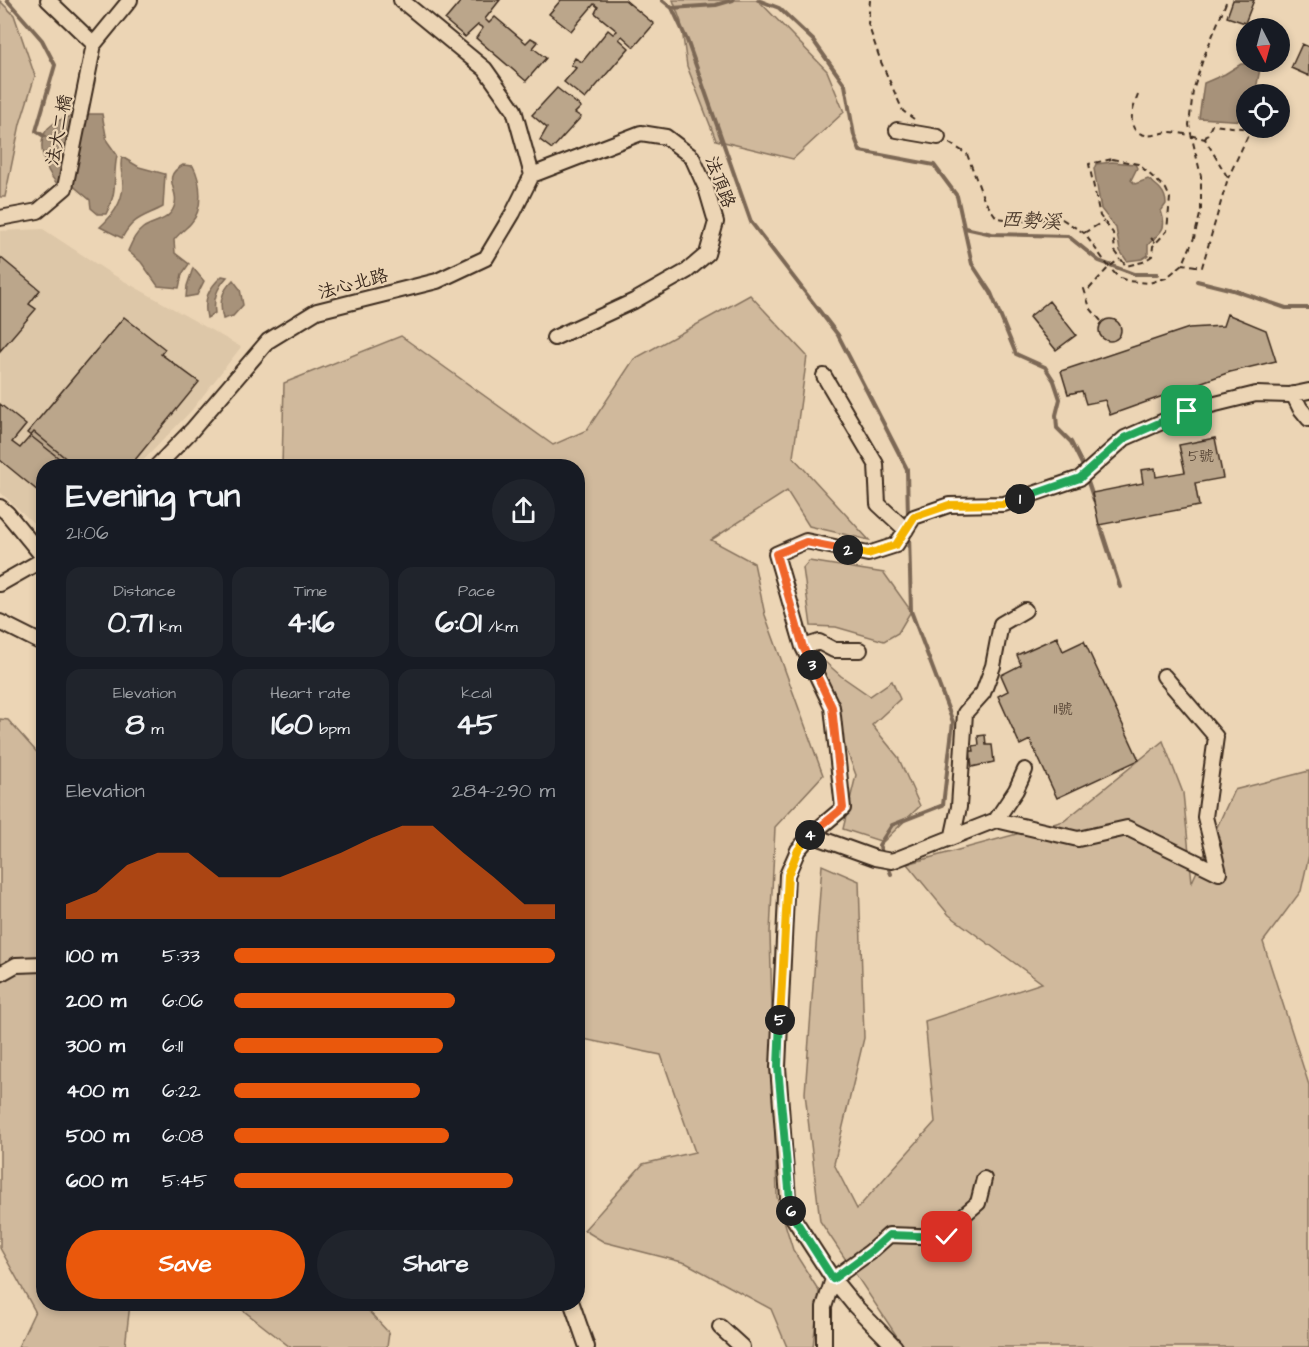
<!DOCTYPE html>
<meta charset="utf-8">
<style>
:root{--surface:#171b24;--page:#20242c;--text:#f1f3f6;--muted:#9ea1a6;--accent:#ea580c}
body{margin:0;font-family:"Architects Daughter","LXGW WenKai TC",sans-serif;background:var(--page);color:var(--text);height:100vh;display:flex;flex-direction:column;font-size:22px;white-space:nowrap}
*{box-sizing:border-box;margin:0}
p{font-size:20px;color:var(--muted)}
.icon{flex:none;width:33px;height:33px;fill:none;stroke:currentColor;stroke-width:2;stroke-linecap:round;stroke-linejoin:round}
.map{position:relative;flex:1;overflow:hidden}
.panel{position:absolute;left:36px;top:459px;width:549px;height:852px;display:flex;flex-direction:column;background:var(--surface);border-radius:24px;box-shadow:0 3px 9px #0003}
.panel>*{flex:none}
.needle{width:39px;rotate:174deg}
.fabs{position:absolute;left:1236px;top:18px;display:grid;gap:12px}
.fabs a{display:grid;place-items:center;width:54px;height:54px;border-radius:50%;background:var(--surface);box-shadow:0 3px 9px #0003;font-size:30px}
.pin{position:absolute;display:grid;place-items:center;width:51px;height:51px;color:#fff;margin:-26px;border-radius:12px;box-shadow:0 3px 9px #0006}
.km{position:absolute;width:30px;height:30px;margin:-15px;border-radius:50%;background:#222;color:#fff;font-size:16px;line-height:30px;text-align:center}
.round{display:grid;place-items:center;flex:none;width:63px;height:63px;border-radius:32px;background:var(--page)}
.summary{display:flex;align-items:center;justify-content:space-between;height:102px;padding:0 30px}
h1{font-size:33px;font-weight:700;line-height:45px}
.figures{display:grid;grid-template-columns:repeat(3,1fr);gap:9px;height:102px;padding:6px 30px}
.figures div{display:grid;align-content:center;border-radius:15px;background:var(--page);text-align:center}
.figures b{font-size:30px;font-weight:700}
.figures small{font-size:16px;font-weight:400}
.figures p{font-size:16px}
.chart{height:168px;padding:12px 30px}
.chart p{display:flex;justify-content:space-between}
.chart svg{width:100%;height:108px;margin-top:6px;fill:var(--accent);opacity:.7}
.button{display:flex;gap:12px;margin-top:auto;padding:12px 30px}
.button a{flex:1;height:69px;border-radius:36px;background:var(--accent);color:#fff;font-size:24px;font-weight:700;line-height:69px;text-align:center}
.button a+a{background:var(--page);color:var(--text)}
ul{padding:0 30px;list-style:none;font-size:20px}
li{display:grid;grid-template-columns:96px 72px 1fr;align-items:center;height:45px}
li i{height:15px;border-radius:8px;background:var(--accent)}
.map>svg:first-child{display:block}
</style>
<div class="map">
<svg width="1309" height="1347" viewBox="0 0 1309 1347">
<rect width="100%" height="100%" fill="#ecd5b5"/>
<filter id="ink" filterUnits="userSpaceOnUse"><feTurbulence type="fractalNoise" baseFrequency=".0167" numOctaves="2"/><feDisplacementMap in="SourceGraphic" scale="12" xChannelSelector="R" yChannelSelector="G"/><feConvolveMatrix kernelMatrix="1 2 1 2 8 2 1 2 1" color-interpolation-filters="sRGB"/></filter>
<g filter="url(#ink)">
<path fill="#ddc7a8" d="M43,229L110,273L241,347L191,411L138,466H44L43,532L0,492V231Z"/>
<path fill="#d0b99c" stroke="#86725d" stroke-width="1.5" d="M673,0H758L827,71L844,112L793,159L716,140L687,66L681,22Z
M0,1L14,15L35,76L20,124L5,197H0Z
M750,295L807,356L793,457L869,540L809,526L787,491L711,540L754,563L765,615L823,775L775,827L770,933L777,1197L793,1250L819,1291L813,1347H787L771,1309L686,1263L604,1242L584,1230L643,1164L695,1152L661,1055L578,1038V466H282L284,383L401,336L553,445L587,430L634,359Z
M809,561L884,573L911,611L898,633L884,641L836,627L811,626L803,568Z
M807,646L841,676L870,696L892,681L900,699L872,725L898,757L920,806L883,842L843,829L856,775Z
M0,719L8,720L43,759L44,1304H130L125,1347H18L35,1311L0,1248Z
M1163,741L1183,793L1192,882L1234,790L1309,771V855L1301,891L1263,942L1309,1085V1347H904L820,1221L805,1093L822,865L859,881L864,1038L834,1164L857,1209L935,1122L925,1021L1042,983L949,915L907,864L1064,821Z
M235,1304H362L389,1333L387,1347H290Z"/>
<path fill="#a7927a" stroke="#7c6855" stroke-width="1.5" d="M1241,64H1261L1255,94H1246V121L1199,118L1204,83L1225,74Z
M90,114H102L107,141L117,155C112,180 119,188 106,214H98L91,208L90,200L71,184L58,185C45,170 32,138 53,124C64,116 77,115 90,114Z
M122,157L139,167L165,174L163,207C144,217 133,217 122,238L100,227C112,216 122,204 123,186C123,175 119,167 122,157Z
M1112,162L1135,164L1137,168L1131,180L1135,184L1148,179C1158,186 1166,192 1166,204L1161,211C1168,231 1160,231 1148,245V255L1142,259L1127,261L1120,251L1116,228L1101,209L1094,169L1096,164Z
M183,165L193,166C201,181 204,209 191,223C186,229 179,233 174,240L175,253L189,264L182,274L179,288L158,286L141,262L128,251C132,242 135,234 143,228C153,221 169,221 174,207C181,190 159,178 183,165Z
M193,268L204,281L197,295L186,297L187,286Z
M222,276L227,277C217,288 213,298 215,313L207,318C203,299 208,289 222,276Z
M233,280L240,289L243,305L233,316L223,319C219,302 221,292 233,280Z"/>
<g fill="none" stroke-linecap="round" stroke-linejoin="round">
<path stroke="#7c6855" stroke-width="4" d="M7,0L42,40L55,65L36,131L44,136
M662,0L672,8L716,5L733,0
M758,0L779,8L813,40L845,85L854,135L860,151L934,165L957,196L972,264L991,293L1016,354L1045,367L1054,381L1060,399L1056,415L1057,428L1071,442L1084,468
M672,8L687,40L751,222L838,335L907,469L908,517
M965,228L992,234L1068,236L1099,261L1134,274H1157
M1197,281L1233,290L1286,308H1309
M1086,476L1094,500
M1099,522L1120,587
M884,857L879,845L892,825L943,805L953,722L911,611L909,534
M887,864L891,874"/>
</g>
<path fill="#bba68b" stroke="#3b2a1e" stroke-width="1.5" d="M462,0H500L485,19L489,23L495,17L526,43L531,38L538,42L533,48L546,58L526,81L476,38L483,28L478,25L465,37L445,20Z
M561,0H625L654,24L634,47L622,36L619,39L629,48L585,99L564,82L576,68L571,65L575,58L582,62L608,30L613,34L617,31L595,13L598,7L594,4L571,31L549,14Z
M1233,0H1254L1245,23L1227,17Z
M1302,44L1309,47V76L1291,68Z
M557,88L581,107L575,113L581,117L552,149L540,140L547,128L532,115Z
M0,257L40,290L29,304L36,309L0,351Z
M1049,301L1076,335L1056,350L1029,317Z
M1227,314L1266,330L1276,361L1230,372L1110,415L1105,400L1086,404L1082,391L1068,394L1061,371L1189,328L1223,326Z
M124,317L165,349L161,354L199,382L130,466H69L27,433Z
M1099 330a11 11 0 1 1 22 0a11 11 0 1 1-22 0Z
M0,404L26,425L12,442L20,448L34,432L75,466H44V496L0,460Z
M1215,438L1223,478L1195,483L1199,506L1099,525L1092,493L1143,483L1141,470L1155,468L1156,477L1185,472L1179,445Z
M1057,637L1063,651L1084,641L1139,760L1057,798L1030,740L1020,745L998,696L1008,691L1001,675L1021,665L1017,655Z
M985,735L986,745H992L994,762L972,767L970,751H974L973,746L979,745L978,736Z"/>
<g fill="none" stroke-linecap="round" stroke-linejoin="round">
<g stroke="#3b2a1e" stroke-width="18">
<path id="minor" d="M48,0L94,44
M401,0L485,69L514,110L532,175
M897,130L938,137
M532,175L641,133L666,137L692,157L706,188L716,222L707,254L687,271L634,301L554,338
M0,218L38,211L65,188L94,44L130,0
M824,376L876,464L878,504L906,530
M1293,394L1300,408L1309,419
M157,466L192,430L268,341L317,311L437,281L486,258L513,213L532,175
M0,507L7,513L44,558
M0,584L44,559
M0,622L44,644
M803,647L819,642L834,650H860
M996,820L1016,790L1025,770
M811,835L875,858L892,861L996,820L1078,839L1127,828L1219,873L1205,817L1216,737L1164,676
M953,835L959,807L965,713L983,693L993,666L1001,624L1025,610
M0,974L16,965L44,964
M572,1304L587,1347
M720,1327L742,1347
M824,1347V1307L833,1279L870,1252L889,1235L947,1237L958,1220L978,1203L984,1179
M895,1347L855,1306L833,1279L792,1216L788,1198L778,1067L787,875L798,850L811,835L843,808L832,707L803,647L776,554L806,541L868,554L896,545L914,517L949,505L1004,504L1080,478L1125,438L1187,411L1256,394L1290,395L1309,391"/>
</g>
<path stroke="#3b2a1e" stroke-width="2" stroke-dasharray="6 4.5" stroke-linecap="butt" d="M870,0L868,24L881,62L903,111L914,119
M1138,95C1133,108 1124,131 1145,135C1152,137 1161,133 1168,132C1180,132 1193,136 1205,139L1228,178L1202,267L1183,264
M1205,139L1212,125L1251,129L1228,178
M949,143L967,154L984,200L997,218L1019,221L1062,219L1084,233L1109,267L1118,277L1128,281L1149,283L1166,278L1183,264L1194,238L1201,211V176L1189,125L1193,91L1203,59L1227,0
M1112,159L1138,164L1166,189L1170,198L1167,231L1153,246L1152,256L1143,262L1126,266L1115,251L1113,233L1100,216L1089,164Z
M1084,233L1104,221
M1151,238L1156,243
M1101,321L1090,308L1084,289H1089L1109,267L1120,259"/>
<use href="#minor" stroke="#ecd5b5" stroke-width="14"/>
</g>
</g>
<g fill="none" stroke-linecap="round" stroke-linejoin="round" filter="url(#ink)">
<g stroke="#fff" stroke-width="12">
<path id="split-1" d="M1020,499L1080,478L1125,438L1187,411"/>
</g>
<g stroke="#fff" stroke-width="12">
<path id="split-2" d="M848,550L868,554L896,545L914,517L949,505L1004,504L1020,499"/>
</g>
<g stroke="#fff" stroke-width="12">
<path id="split-3" d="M812,665L803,647L776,554L806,542L848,550"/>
</g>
<g stroke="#fff" stroke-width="12">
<path id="split-4" d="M810,835L843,808L832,707L812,665"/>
</g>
<g stroke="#fff" stroke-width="12">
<path id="split-5" d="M780,1020L788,875L798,850L810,835"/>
</g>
<g stroke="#fff" stroke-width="12">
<path id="split-6" d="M780,1020L778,1067L791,1211"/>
</g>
<g stroke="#fff" stroke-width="12">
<path id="split-7" d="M791,1211L792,1215L833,1279L870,1252L889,1235L947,1237"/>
</g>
<use href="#split-1" stroke="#22a559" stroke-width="8"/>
<use href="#split-2" stroke="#f5b400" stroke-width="8"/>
<use href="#split-3" stroke="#f0652b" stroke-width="8"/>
<use href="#split-4" stroke="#f0652b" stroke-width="8"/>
<use href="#split-5" stroke="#f5b400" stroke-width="8"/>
<use href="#split-6" stroke="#22a559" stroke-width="8"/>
<use href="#split-7" stroke="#22a559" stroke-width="8"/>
</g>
<g text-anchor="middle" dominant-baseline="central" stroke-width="4.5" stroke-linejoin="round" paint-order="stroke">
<g font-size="15" fill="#5b4939">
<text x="1201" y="456">5號</text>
<text x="1063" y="709">11號</text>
</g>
<g font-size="18" fill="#3b2a1e" stroke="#ecd5b5">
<text transform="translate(59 130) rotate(-79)">法大二橋</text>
<text transform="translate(720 182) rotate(69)">法頂路</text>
<text transform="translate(353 284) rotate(-15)">法心北路</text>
</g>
<g font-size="20" font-style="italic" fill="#513f30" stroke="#ecd5b5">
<text transform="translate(1031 221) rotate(3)">西勢溪</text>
</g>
</g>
</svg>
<div class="fabs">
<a><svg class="needle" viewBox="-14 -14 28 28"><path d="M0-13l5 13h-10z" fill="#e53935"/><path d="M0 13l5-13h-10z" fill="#9ea1a6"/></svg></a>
<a><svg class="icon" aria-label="locate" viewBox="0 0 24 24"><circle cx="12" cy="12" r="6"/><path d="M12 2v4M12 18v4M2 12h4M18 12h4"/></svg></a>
</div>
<div class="pin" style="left:1187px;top:411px;background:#1e9e55"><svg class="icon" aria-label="arrive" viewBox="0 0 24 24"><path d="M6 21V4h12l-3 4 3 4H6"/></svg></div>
<div class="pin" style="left:947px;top:1237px;background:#d93025"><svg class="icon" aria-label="check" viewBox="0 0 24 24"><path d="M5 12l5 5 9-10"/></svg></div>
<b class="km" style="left:1020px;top:499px">1</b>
<b class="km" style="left:848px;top:550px">2</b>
<b class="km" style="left:812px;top:665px">3</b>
<b class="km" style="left:810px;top:835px">4</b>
<b class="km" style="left:780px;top:1020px">5</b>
<b class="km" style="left:791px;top:1211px">6</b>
<section class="panel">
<div class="summary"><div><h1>Evening run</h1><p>21:06</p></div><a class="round"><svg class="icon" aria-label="share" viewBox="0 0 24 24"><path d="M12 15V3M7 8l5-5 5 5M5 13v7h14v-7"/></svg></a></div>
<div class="figures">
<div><p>Distance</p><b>0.71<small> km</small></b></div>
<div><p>Time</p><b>4:16</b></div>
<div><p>Pace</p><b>6:01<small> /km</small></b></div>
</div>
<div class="figures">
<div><p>Elevation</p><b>8<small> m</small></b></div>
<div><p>Heart rate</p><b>160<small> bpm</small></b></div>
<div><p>kcal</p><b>45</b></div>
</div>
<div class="chart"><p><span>Elevation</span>284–290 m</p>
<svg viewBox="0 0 160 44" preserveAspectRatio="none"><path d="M0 44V38L10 33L20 22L30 17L40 17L50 27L60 27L70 27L80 22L90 17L100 11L110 6L120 6L130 17L140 27L150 38L160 38V44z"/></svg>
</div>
<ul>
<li><b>100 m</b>5:33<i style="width:100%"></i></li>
<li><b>200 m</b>6:06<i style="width:69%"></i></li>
<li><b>300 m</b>6:11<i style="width:65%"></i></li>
<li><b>400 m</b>6:22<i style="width:58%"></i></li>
<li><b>500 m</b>6:08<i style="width:67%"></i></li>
<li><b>600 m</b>5:45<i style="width:87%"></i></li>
</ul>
<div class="button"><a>Save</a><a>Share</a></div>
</section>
</div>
